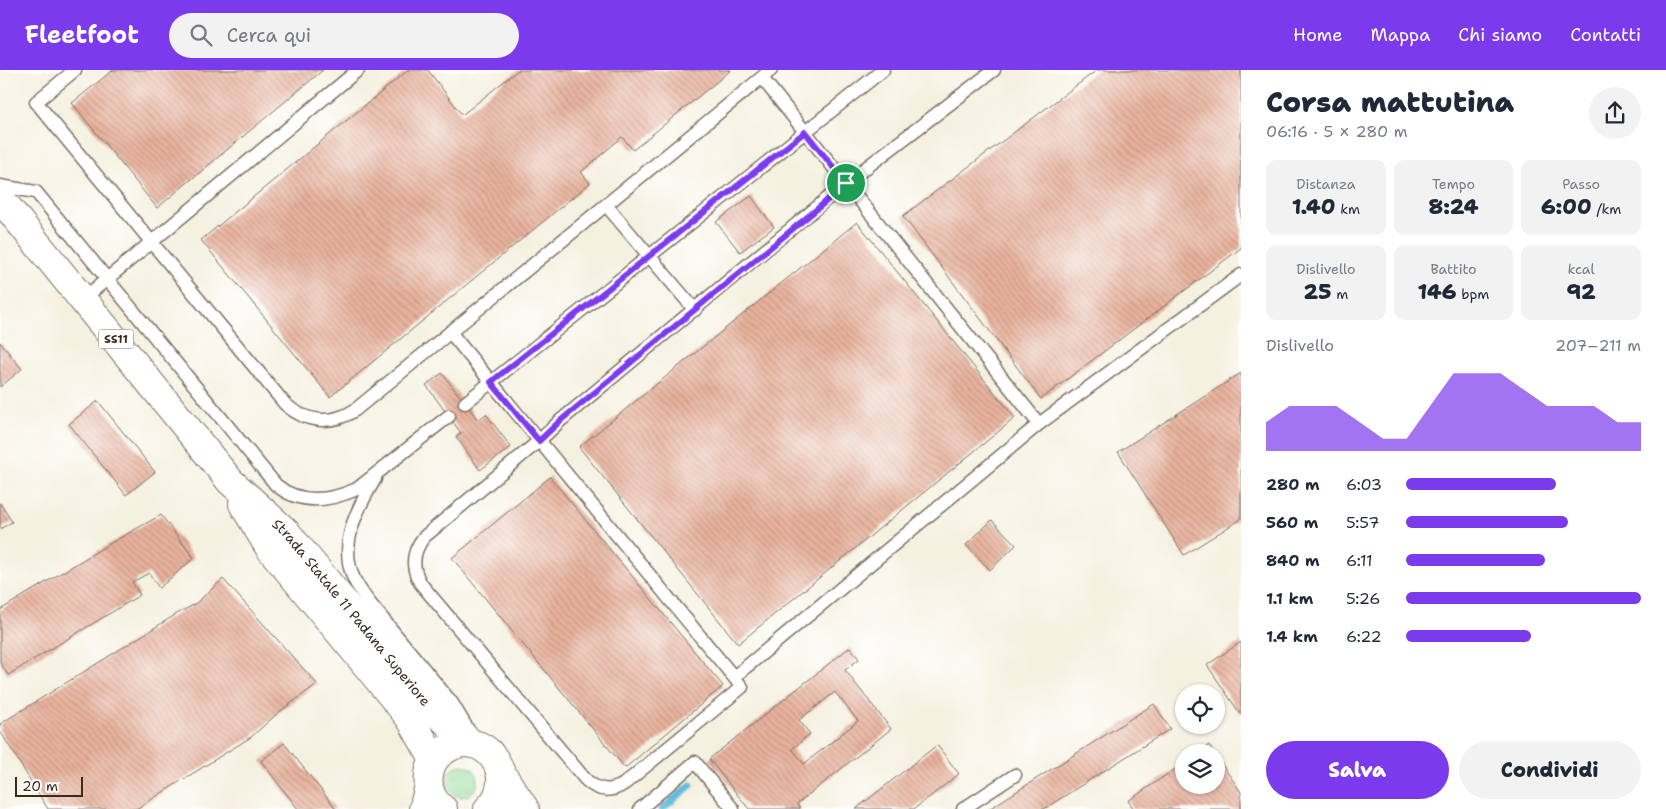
<!DOCTYPE html>
<html lang="it">
<meta charset="utf-8">
<style>
:root{--surface:#fff;--page:#f2f2f3;--text:#1f2937;--muted:#747a83;--accent:#7c3aed}
body{margin:0;font-family:"Shantell Sans",sans-serif;background:var(--page);color:var(--text);height:100vh;display:flex;flex-direction:column;font-size:19px;white-space:nowrap}
*{box-sizing:border-box;margin:0}
p{font-size:16px;color:var(--muted)}
.icon{flex:none;width:28px;height:28px;fill:none;stroke:currentColor;stroke-width:2;stroke-linecap:round;stroke-linejoin:round}
.map{position:relative;flex:1;overflow:hidden}
.sheet{display:flex;flex-direction:column;background:var(--surface);width:425px}
.sheet>*{flex:none}
.fabs{position:absolute;left:1175px;top:614px;display:grid;gap:10px}
.fabs a{display:grid;place-items:center;width:50px;height:50px;border-radius:50%;background:var(--surface);box-shadow:0 1px 4px #0004;font-size:25px}
.scale{position:absolute;left:15px;bottom:12px;width:68px;box-sizing:border-box;padding-left:5px;border:2px solid #3b2a1e;border-top:0;font-size:14px;line-height:18px;white-space:nowrap;color:#3b2a1e;-webkit-text-stroke:4px #fff;paint-order:stroke}
.pin{position:absolute;display:grid;place-items:center;width:42px;height:42px;color:#fff;margin:-21px;border:2px solid #fff;border-radius:50%;box-shadow:0 1px 5px #0007}
.round{display:grid;place-items:center;flex:none;width:52px;height:52px;border-radius:26px;background:var(--page)}
.summary{display:flex;align-items:center;justify-content:space-between;height:85px;padding:0 25px}
h1{font-size:28px;font-weight:800;line-height:38px}
.stats{display:grid;grid-template-columns:repeat(3,1fr);gap:8px;height:85px;padding:5px 25px}
.stats div{display:grid;align-content:center;border-radius:10px;background:var(--page);text-align:center}
.stats b{font-size:21px;font-weight:800}
.stats small{font-size:14px;font-weight:400}
.stats p{font-size:14px}
.chart{height:140px;padding:10px 25px}
.chart p{display:flex;justify-content:space-between}
.chart svg{width:100%;height:90px;margin-top:5px;fill:var(--accent);opacity:.7}
.action{display:flex;gap:10px;margin-top:auto;padding:10px 25px}
.action a{flex:1;height:58px;border-radius:30px;background:var(--accent);color:#fff;font-size:20px;font-weight:800;line-height:58px;text-align:center}
.action a+a{background:var(--page);color:var(--text)}
ul{padding:0 25px;list-style:none;font-size:16px}
li{display:grid;grid-template-columns:80px 60px 1fr;align-items:center;height:38px}
li i{height:12px;border-radius:6px;background:var(--accent)}
header{display:flex;align-items:center;gap:30px;box-sizing:border-box;height:70px;padding:0 25px;background:var(--accent);color:#fff}
header strong{font-size:24px}
nav{display:flex;gap:28px;margin-inline-start:auto;font-size:18px}
.search{width:350px;height:45px;background:var(--page);display:flex;align-items:center;gap:12px;box-sizing:border-box;padding:0 18px;border-radius:28px;color:var(--muted);font-size:19px}
main{display:flex;flex:1;min-height:0}
.map>svg:first-child{display:block}
</style>
<header>
<strong>Fleetfoot</strong>
<div class="search"><svg class="icon" aria-label="search" viewBox="0 0 24 24"><circle cx="10" cy="10" r="6"/><path d="M15 15l6 6"/></svg>Cerca qui</div>
<nav><a>Home</a><a>Mappa</a><a>Chi siamo</a><a>Contatti</a></nav>
</header>
<main>
<div class="map">
<svg width="1241" height="739" viewBox="0 0 1241 739">
<defs>
<pattern id="grass-tufts" width="24" height="20" patternUnits="userSpaceOnUse" patternTransform="scale(1.25)"><rect width="24" height="20" fill="#93d992"/><path d="M3 7l-1-3M5 7V3M7 7l1-3M15 17l-1-3M17 17v-4M19 17l1-3" fill="none" stroke="#80ba7d"/></pattern>
<pattern id="building-back-hatch" width="6" height="6" patternUnits="userSpaceOnUse" patternTransform="scale(1.25)"><rect width="6" height="6" fill="#e9b39e"/><path d="M-1 5l2 2M0 0l6 6M5-1l2 2" fill="none" stroke="#be9280"/></pattern>
</defs>
<rect width="100%" height="100%" fill="#fff"/>
<filter id="ink" filterUnits="userSpaceOnUse"><feTurbulence type="fractalNoise" baseFrequency=".02" numOctaves="2"/><feDisplacementMap in="SourceGraphic" scale="10" xChannelSelector="R" yChannelSelector="G"/><feConvolveMatrix kernelMatrix="1 2 1 2 8 2 1 2 1" color-interpolation-filters="sRGB"/></filter>
<filter id="wash" filterUnits="userSpaceOnUse"><feTurbulence type="fractalNoise" baseFrequency=".0096" numOctaves="4" result="noise"/><feDisplacementMap in="SourceGraphic" scale="20" xChannelSelector="R" yChannelSelector="G"/><feGaussianBlur stdDeviation="1.12" result="paint"/><feColorMatrix in="noise" values="0 0 0 0 0 0 0 0 0 0 0 0 0 0 0 0 0 1.4 0 .05"/><feComposite in="paint" operator="in"/></filter>
<g filter="url(#wash)">
<rect width="100%" height="100%" fill="#f5f1e1"/>
<path fill="url(#grass-tufts)" stroke="#678258" d="M446 711a16 16 0 1 1 32 0a16 16 0 1 1-32 0Z"/>
<g fill="none" stroke-linecap="round" stroke-linejoin="round">
<path stroke="#5ebcdc" stroke-width="7" d="M662,739L691,715"/>
</g>
<g id="blocks">
<path fill="url(#building-back-hatch)" fill-rule="evenodd" d="M113,0H323L157,138L72,33Z
M408,0H428L462,45L518,0H731L633,80L622,67L581,102L590,113L330,327L201,170Z
M1097,0H1241V178L1041,329L903,146Z
M751,126L774,157L740,182L716,152Z
M857,152L1015,348L738,574L579,377Z
M0,272L22,299L0,317Z
M442,303L478,350L486,344L511,377L480,400L456,367L461,363L426,315Z
M1241,303V449L1184,485L1118,382Z
M98,331L155,402L126,425L69,354Z
M550,407L723,616L625,698L452,488Z
M0,433L12,452L0,459Z
M161,445L194,488L159,518L149,503L132,512L140,525L8,605L0,592V540L109,474Z
M992,450L1016,475L990,500L966,475Z
M223,509L317,614L278,643L251,667L136,739H48L0,661V654L175,545L195,534Z
M1241,572V645L1207,595Z
M850,577L859,589L845,600L891,659L797,734L800,739H749L709,689ZM835,622L858,651L804,694L792,679L810,664L799,650Z
M1154,634L1170,659L1044,739H989Z
M284,673L336,739H298L261,691Z
M937,675L959,704L914,739H856Z
M1209,675L1214,682H1199Z
M1216,686L1241,722V739H1134L1128,731L1184,693V715H1216Z"/>
</g>
</g>
<g filter="url(#ink)">
<use href="#blocks" fill-opacity="0" stroke="#7c7062" stroke-width="1"/>
<g fill="none" stroke-linecap="round" stroke-linejoin="round">
<g stroke="#7c7062" stroke-width="15">
<path id="service" d="M75,0L36,32L285,334C306,353 332,355 355,340L771,0
M762,8L1039,354
M0,116L36,122L276,415C300,435 330,431 357,419L449,346
M606,135L695,240
M83,229L358,0
M450,262C547,380 644,499 742,617L624,714C610,723 597,721 585,709L421,514C411,498 412,482 424,467L539,371L560,351L846,113L994,0
M465,333L883,0
M375,409C358,437 340,471 352,504C355,514 362,522 368,531L452,633L467,658
M734,607L1039,354L1241,205
M640,739L695,692L733,739
M963,739L1015,705"/>
</g>
<g stroke="#7c7062" stroke-width="26">
<path id="minor" d="M421,739L428,712"/>
</g>
<g stroke="#7c7062" stroke-width="30">
<g id="primary">
<path id="s1" d="M0,128L230,411L286,462L431,638L472,674"/>
<path d="M243,434L269,477L410,648L434,690"/>
<path d="M501,703L525,739"/>
<path d="M443,739C432,731 427,718 429,705C430,695 436,685 445,680C483,654 522,707 488,739"/>
</g>
</g>
<use href="#service" stroke="#fff" stroke-width="12"/>
<use href="#minor" stroke="#fff" stroke-width="24"/>
<use href="#primary" stroke="#fff" stroke-width="28"/>
</g>
</g>
<g fill="none" stroke-linecap="round" stroke-linejoin="round" filter="url(#ink)">
<g stroke="#fff" stroke-width="10">
<path id="route" d="M805,62L846,113L823,134L560,351L539,371L491,312Z"/>
</g>
<use href="#route" stroke="#7c3aed" stroke-width="6"/>
</g>
<g text-anchor="middle" dominant-baseline="central" stroke-width="4" stroke-linejoin="round" paint-order="stroke">
<rect fill="#fff" stroke="#766a62" stroke-width="1" x="98.5" y="259.5" width="35" height="19" rx="4"/>
<g font-size="12" font-weight="bold" fill="#3b2a1e">
<text x="116" y="269">SS11</text>
</g>
<g font-size="14" fill="#3b2a1e" stroke="#fff">
<text stroke="none"><textPath href="#s1" startOffset="544">Strada Statale 11 Padana Superiore</textPath></text>
</g>
</g>
</svg>
<div class="fabs">
<a><svg class="icon" aria-label="locate" viewBox="0 0 24 24"><circle cx="12" cy="12" r="6"/><path d="M12 2v4M12 18v4M2 12h4M18 12h4"/></svg></a>
<a><svg class="icon" aria-label="layers" viewBox="0 0 24 24"><path d="M12 4l9 5-9 5-9-5zM3 14l9 5 9-5"/></svg></a>
</div>
<div class="scale">20 m</div>
<div class="pin" style="left:846px;top:113px;background:#1e9e55"><svg class="icon" aria-label="arrive" viewBox="0 0 24 24"><path d="M6 21V4h12l-3 4 3 4H6"/></svg></div>
</div>
<section class="sheet">
<div class="summary"><div><h1>Corsa mattutina</h1><p>06:16 · 5 × 280 m</p></div><a class="round"><svg class="icon" aria-label="share" viewBox="0 0 24 24"><path d="M12 15V3M7 8l5-5 5 5M5 13v7h14v-7"/></svg></a></div>
<div class="stats">
<div><p>Distanza</p><b>1.40<small> km</small></b></div>
<div><p>Tempo</p><b>8:24</b></div>
<div><p>Passo</p><b>6:00<small> /km</small></b></div>
</div>
<div class="stats">
<div><p>Dislivello</p><b>25<small> m</small></b></div>
<div><p>Battito</p><b>146<small> bpm</small></b></div>
<div><p>kcal</p><b>92</b></div>
</div>
<div class="chart"><p><span>Dislivello</span>207–211 m</p>
<svg viewBox="0 0 160 44" preserveAspectRatio="none"><path d="M0 44V30L10 22L20 22L30 22L40 30L50 38L60 38L70 22L80 6L90 6L100 6L110 14L120 22L130 22L140 22L150 30L160 30V44z"/></svg>
</div>
<ul>
<li><b>280 m</b>6:03<i style="width:64%"></i></li>
<li><b>560 m</b>5:57<i style="width:69%"></i></li>
<li><b>840 m</b>6:11<i style="width:59%"></i></li>
<li><b>1.1 km</b>5:26<i style="width:100%"></i></li>
<li><b>1.4 km</b>6:22<i style="width:53%"></i></li>
</ul>
<div class="action"><a>Salva</a><a>Condividi</a></div>
</section>
</main>
